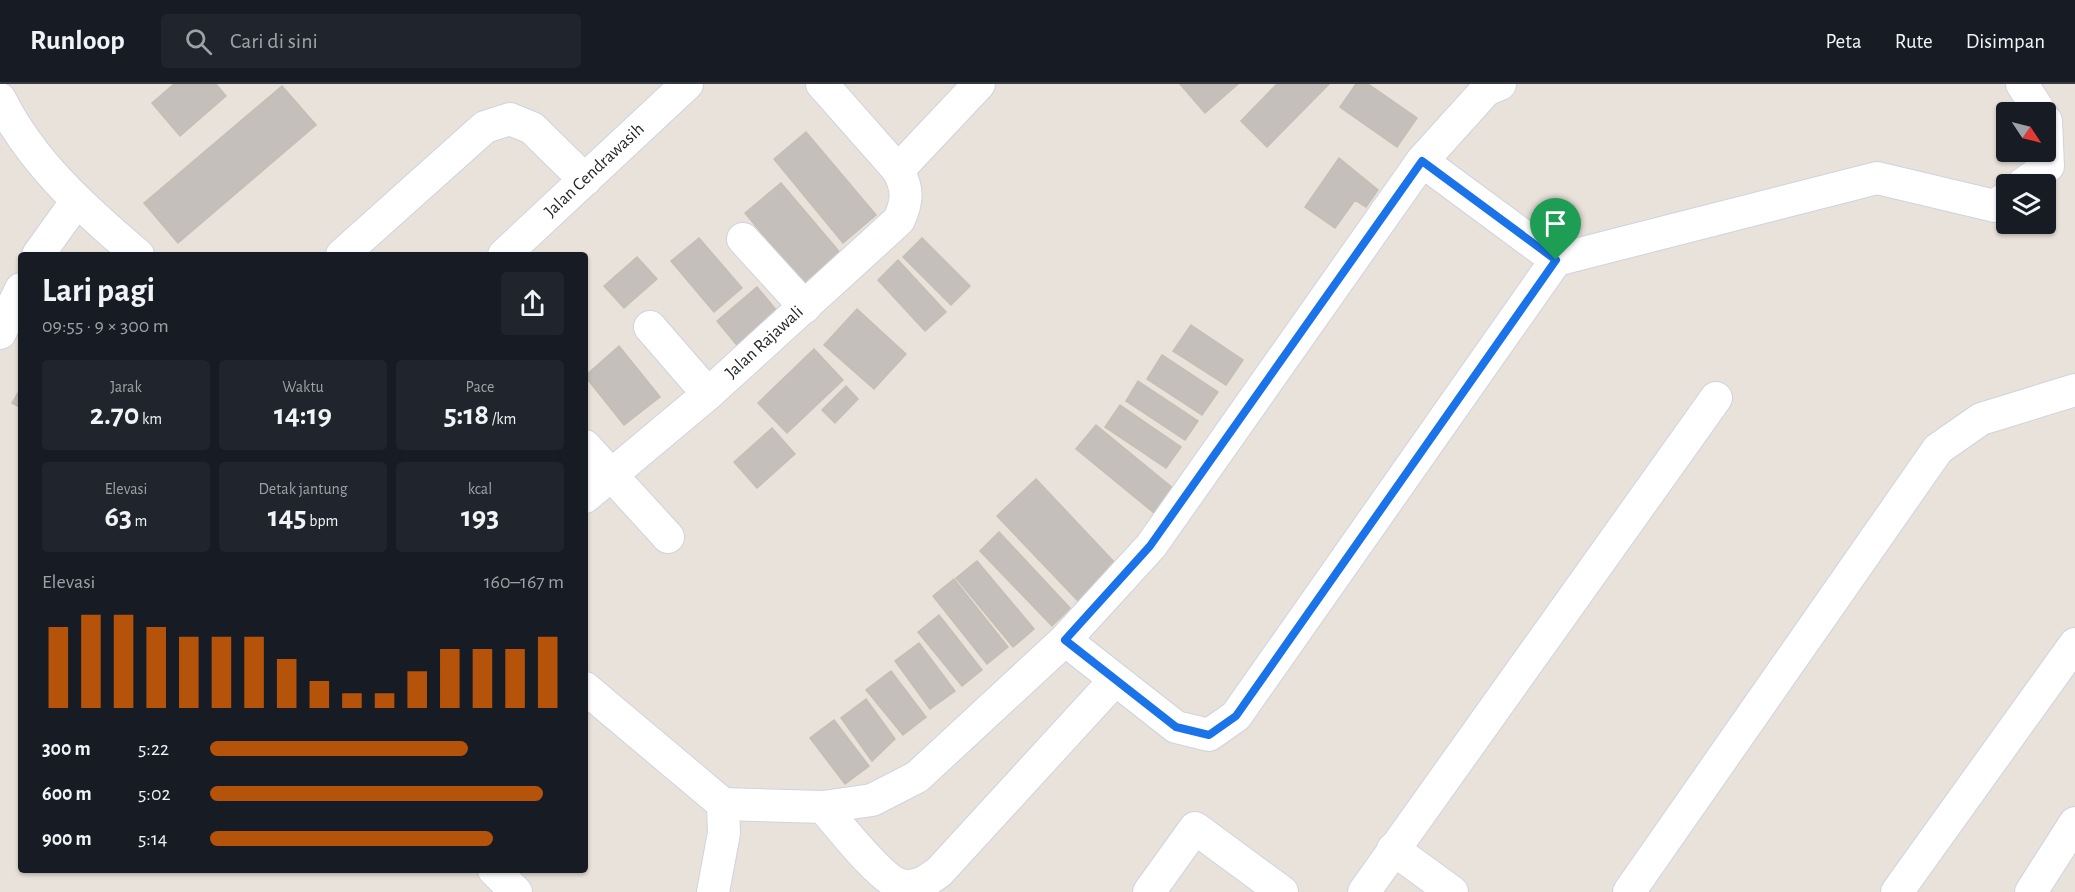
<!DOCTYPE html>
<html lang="id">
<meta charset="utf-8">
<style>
:root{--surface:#171b24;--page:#20242c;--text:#f1f3f6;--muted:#9ea1a6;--line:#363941;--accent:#b45309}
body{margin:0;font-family:"Alegreya Sans",sans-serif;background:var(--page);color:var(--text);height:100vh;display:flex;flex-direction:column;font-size:22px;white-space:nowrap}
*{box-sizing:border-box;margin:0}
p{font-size:20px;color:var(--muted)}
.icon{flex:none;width:33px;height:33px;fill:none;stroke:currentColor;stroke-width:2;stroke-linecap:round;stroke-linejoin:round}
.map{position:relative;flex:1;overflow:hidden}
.panel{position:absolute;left:18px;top:168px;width:570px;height:621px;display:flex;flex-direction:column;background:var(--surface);border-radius:6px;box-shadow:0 2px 4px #0004}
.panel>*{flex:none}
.needle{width:39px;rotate:125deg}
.fabs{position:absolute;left:1996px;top:18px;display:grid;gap:12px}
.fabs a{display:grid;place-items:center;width:60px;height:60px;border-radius:6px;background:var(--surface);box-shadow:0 2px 4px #0004;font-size:30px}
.pin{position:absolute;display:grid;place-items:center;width:51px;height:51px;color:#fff;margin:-62px -26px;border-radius:50% 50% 50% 0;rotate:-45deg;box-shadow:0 0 6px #0007}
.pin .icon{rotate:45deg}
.round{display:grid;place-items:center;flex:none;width:63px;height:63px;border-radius:6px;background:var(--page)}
.head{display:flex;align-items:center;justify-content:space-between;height:102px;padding:0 24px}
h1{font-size:33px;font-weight:700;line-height:45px}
.metrics{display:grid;grid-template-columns:repeat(3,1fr);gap:9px;height:102px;padding:6px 24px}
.metrics div{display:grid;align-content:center;border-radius:6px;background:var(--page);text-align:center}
.metrics b{font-size:30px;font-weight:700}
.metrics small{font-size:16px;font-weight:400}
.metrics p{font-size:16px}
.chart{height:168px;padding:12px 24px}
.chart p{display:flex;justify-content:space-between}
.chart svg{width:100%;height:108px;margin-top:6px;stroke:var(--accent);stroke-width:6}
ul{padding:0 24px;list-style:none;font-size:20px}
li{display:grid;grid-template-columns:96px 72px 1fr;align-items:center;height:45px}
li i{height:15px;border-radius:8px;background:var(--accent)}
header{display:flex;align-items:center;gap:36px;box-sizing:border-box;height:84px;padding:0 30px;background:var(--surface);border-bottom:2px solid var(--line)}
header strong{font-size:28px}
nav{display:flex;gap:33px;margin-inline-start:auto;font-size:21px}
.search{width:420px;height:54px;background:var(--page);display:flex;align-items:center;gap:15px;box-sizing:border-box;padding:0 21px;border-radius:6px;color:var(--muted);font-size:22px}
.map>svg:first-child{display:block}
</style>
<header>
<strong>Runloop</strong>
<div class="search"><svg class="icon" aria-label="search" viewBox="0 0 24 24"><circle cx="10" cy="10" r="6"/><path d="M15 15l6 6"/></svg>Cari di sini</div>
<nav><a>Peta</a><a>Rute</a><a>Disimpan</a></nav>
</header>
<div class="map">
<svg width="2075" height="808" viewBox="0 0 2075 808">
<rect width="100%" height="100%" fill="#e9e2da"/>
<path fill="#c4bfba" stroke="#c4beb4" stroke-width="1.5" d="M174,0H216L226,12L180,52L152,19Z
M1180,0H1238L1205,29Z
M1277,0H1329L1267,63L1241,37Z
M1356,0H1368L1417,34L1397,63L1340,23Z
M282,2L316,41L178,159L144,119Z
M806,48L876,131L843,159L774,75Z
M1339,74L1378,106L1366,123L1355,116L1335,144L1305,123Z
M781,99L842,171L806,202L745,129Z
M699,154L742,204L714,228L671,177Z
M922,154L970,202L951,221L903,173Z
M637,173L657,195L624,224L604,202Z
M898,176L946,228L925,247L878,196Z
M757,203L781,232L741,266L717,237Z
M857,225L906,270L874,305L824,261Z
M1191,241L1243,276L1226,301L1173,267Z
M619,262L660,313L624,341L585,292Z
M814,265L843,296L787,349L758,319Z
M1162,271L1218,308L1202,331L1147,295Z
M1138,297L1198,337L1185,356L1126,317Z
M846,302L858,315L835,339L822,326Z
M21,304V324L12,319Z
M1120,321L1181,363L1166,384L1105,343Z
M1096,341L1179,409L1159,433L1076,365Z
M772,344L795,370L757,404L734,378Z
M1036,395L1116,480L1078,517L997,432Z
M999,448L1070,524L1052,542L980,467Z
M977,477L1034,545L1013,563L956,494Z
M954,495L1008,563L987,580L933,512Z
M939,531L982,586L962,602L918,548Z
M919,559L955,607L930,625L895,577Z
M891,587L926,633L903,651L866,606Z
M866,615L895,655L872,677L841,634Z
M834,636L869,682L845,700L810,654Z"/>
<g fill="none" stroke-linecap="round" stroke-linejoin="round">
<g stroke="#cfd3df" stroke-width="34">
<g id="street">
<path d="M2022,0L2040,28"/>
<path d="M0,15C31,78 85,126 138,171"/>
<path d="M898,86L979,0"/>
<path d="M2023,100L2048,82L2046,37"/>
<path d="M743,155L805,223"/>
<path d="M38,171L76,118"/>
<path d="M342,171L485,43L510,35L532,44L585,96"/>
<path id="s1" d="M504,171L687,0"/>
<path d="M1556,176L1877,94L1995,122L2007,113"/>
<path d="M650,243L708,310"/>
<path d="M0,249L21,205"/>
<path d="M585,362L668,453"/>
<path id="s2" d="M585,413L708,310L899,136C908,116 908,105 898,86L822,0"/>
<path d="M1065,556L1176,643L1209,651L1236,632L1556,176L1422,77"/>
<path d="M585,604L723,720L823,723L872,716L917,693L1065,556L1151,462L1422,77L1486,6L1500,0"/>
<path d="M823,723C839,741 881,796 901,801C916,805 928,796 939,788L1115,596"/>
<path d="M1393,765L1452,808"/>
<path d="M494,786L516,808"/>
<path d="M713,808L724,749L723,720"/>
<path d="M1149,808L1195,744L1282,808"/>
<path d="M1364,808L1716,314"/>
<path d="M1629,808L1938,365L1981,335L2075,306"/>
<path d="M1897,808L2075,560"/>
<path d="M2031,808L2075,739"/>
</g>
</g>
<use href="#street" stroke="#fff" stroke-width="32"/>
</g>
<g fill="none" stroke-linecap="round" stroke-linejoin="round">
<g stroke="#fff" stroke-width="12">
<path id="route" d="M1422,77L1556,176L1236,632L1209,651L1176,643L1065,556L1150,462Z"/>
</g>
<use href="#route" stroke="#1a73e8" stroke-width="8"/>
</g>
<g text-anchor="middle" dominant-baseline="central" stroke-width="5" stroke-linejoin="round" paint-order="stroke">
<g font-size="18" fill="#272727" stroke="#fff">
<text stroke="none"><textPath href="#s1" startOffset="124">Jalan Cendrawasih</textPath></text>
<text stroke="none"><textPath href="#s2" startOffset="237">Jalan Rajawali</textPath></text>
</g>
</g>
</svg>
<div class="fabs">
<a><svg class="needle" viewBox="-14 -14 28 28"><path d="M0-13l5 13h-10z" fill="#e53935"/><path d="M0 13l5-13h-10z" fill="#9ea1a6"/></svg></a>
<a><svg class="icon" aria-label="layers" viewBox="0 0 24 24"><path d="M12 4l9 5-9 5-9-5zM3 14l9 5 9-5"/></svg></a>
</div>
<div class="pin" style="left:1556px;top:176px;background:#1e9e55"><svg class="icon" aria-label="arrive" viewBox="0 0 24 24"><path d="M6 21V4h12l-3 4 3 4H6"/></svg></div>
<section class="panel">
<div class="head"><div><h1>Lari pagi</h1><p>09:55 · 9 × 300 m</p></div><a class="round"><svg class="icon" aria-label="share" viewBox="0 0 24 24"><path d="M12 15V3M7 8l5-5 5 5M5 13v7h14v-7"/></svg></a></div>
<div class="metrics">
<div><p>Jarak</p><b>2.70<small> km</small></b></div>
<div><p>Waktu</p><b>14:19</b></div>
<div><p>Pace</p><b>5:18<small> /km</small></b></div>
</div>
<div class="metrics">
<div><p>Elevasi</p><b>63<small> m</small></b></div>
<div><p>Detak jantung</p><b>145<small> bpm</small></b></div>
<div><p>kcal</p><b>193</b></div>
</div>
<div class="chart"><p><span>Elevasi</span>160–167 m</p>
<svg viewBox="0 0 160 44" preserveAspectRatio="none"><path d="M5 44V11M15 44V6M25 44V6M35 44V11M45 44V15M55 44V15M65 44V15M75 44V24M85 44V33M95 44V38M105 44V38M115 44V29M125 44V20M135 44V20M145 44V20M155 44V15"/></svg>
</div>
<ul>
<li><b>300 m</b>5:22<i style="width:73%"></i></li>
<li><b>600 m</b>5:02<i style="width:94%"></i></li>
<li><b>900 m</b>5:14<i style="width:80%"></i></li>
</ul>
</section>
</div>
